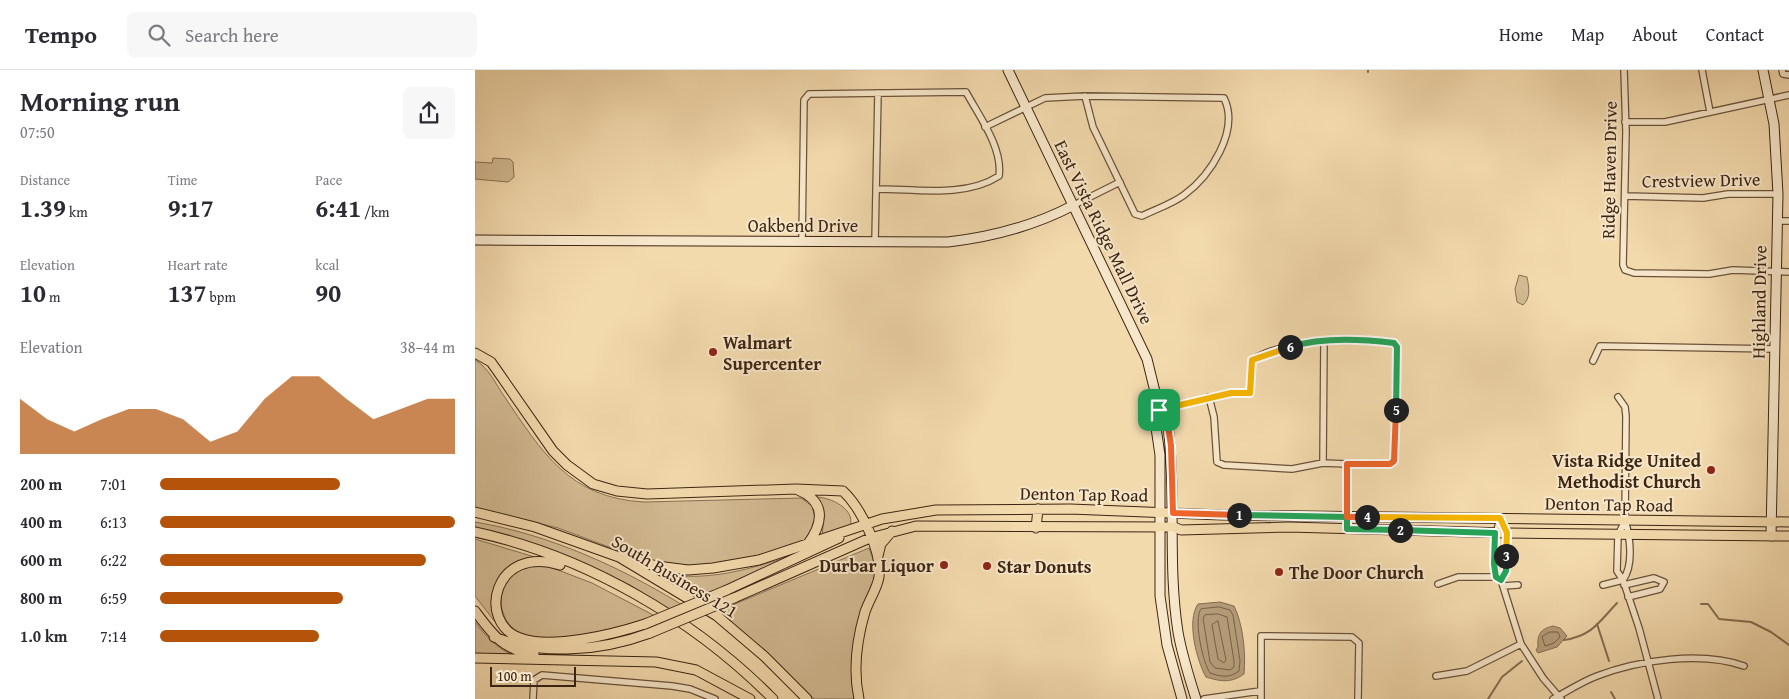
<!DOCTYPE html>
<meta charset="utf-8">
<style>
:root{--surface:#fff;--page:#f7f7f7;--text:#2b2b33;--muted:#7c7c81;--line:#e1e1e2;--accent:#b45309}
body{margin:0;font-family:"Gentium Book Plus",serif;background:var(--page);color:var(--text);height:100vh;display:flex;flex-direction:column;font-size:19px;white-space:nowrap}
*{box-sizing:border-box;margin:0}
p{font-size:16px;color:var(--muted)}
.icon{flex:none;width:28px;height:28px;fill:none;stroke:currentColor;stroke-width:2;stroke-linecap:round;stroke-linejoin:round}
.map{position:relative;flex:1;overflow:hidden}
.panel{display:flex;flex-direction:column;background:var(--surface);width:475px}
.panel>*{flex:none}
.scale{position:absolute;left:15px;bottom:12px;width:86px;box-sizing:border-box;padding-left:5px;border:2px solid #3d2514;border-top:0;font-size:14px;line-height:18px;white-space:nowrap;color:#3d2514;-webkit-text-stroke:4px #f7e7ca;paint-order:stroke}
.pin{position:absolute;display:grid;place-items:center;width:42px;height:42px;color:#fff;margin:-21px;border-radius:10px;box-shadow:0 2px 8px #0006}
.km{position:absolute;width:25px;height:25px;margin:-12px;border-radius:50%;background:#222;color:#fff;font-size:14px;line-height:25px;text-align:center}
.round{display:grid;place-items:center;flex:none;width:52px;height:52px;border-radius:8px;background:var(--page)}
.head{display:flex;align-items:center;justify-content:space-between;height:85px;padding:0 20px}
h1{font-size:28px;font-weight:700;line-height:38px}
.stats{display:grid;grid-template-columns:repeat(3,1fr);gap:8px;height:85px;padding:5px 20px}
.stats div{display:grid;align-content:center}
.stats b{font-size:25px;font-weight:700}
.stats small{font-size:14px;font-weight:400}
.stats p{font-size:14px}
.chart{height:140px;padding:10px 20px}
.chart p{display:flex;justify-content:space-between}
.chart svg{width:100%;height:90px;margin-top:5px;fill:var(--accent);opacity:.7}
ul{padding:0 20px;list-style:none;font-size:16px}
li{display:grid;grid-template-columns:80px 60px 1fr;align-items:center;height:38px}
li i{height:12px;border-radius:6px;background:var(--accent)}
header{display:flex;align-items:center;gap:30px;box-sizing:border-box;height:70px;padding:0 25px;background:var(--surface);border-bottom:1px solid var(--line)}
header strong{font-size:24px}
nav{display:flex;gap:28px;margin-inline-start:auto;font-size:18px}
.search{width:350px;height:45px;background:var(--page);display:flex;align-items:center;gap:12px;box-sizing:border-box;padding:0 18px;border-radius:8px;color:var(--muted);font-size:19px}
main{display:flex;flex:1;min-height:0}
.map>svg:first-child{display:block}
</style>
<header>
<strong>Tempo</strong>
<div class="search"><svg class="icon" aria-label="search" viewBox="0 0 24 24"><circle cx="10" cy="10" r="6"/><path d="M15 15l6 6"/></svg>Search here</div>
<nav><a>Home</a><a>Map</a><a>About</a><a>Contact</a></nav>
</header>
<main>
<section class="panel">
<div class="head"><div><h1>Morning run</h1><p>07:50</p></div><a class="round"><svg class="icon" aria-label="share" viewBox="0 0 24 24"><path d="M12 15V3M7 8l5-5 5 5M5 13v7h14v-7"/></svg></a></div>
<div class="stats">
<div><p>Distance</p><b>1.39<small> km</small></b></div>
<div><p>Time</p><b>9:17</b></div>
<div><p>Pace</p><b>6:41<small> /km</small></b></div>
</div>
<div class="stats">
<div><p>Elevation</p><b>10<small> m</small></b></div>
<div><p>Heart rate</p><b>137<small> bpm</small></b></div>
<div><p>kcal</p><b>90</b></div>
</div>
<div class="chart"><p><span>Elevation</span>38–44 m</p>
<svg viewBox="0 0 160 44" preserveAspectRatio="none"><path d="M0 44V17L10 27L20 33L30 27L40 22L50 22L60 27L70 38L80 33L90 17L100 6L110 6L120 17L130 27L140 22L150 17L160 17V44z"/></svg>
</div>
<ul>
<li><b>200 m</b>7:01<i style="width:61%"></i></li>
<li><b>400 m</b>6:13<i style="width:100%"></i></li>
<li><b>600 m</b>6:22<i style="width:90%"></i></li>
<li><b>800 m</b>6:59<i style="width:62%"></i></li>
<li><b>1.0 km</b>7:14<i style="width:54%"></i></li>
</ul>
</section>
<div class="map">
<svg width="1314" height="629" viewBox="0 0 1314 629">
<rect width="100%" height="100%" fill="#f3daad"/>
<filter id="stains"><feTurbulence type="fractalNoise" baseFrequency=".004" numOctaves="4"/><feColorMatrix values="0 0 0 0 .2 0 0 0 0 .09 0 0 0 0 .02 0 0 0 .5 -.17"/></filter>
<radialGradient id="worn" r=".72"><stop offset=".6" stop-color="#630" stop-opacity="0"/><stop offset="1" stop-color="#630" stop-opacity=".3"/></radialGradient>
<path fill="#d4bb93" stroke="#887054" d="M18,88L35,89L38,92L39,107L33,112L0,109V92L17,93Z
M1044,205L1052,207C1054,217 1056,228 1048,235L1042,232L1040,219Z
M0,290C14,298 20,313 29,326C67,382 94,428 169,432L326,428L337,436L341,452L332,469L319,475L266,491L208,497L169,490L83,458L0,438Z
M341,427C355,427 381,439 375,456L347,466L349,447Z
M0,452C73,464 146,497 209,536L197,541L155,515L111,495L0,459Z
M0,469L63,488L41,493L24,509V557L0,526Z
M394,478L400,495L399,512L390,537L382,629H339L296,586L243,541Z
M331,481L224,530L171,501C231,515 275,499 331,481Z
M70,495L117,513L184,548C167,553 150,560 132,564C116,568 98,567 82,568C73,569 61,571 52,568C21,555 16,514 47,499C54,495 62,496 70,495Z
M0,552C12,568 22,578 41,587L0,585Z"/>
<path fill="#b59c79" stroke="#856c51" d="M745,532L759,536C768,554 771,583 769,604C756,613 747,612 731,607C722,591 711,551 723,534Z
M1078,556L1085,558L1092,566L1082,577L1063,583L1061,580L1063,577C1062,565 1065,559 1078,556Z"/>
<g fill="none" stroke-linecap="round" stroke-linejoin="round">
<path stroke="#796046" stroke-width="1" d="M744,537L755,540L758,545L765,591L764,601C755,608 746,607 735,603C728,593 718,549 726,539Z
M743,544L752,547L759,591V597L755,600L740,598L735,592L728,548L730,545Z
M743,551L751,590L749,593L743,589L737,555Z
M1075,562H1083L1085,567L1079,573L1070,576L1067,567Z"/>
<path stroke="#856c51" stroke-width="2" d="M893,2V0
M1226,534H1233L1244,549L1276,552L1296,562L1314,575
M1122,554L1134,591
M1089,570C1117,566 1124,552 1142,533
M1136,622L1140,629
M1013,629L1027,607L1047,591"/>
<g stroke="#6a523a" stroke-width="8">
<path id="street" d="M1149,0L1151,62L1148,195L1150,200L1159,203L1234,204L1258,200L1314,202
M1227,0L1235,42
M1307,0L1308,4L1314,5
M1150,52H1190L1314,25
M510,57L570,28L610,26L749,28C765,61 735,106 709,125C697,134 681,139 667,146L660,144L618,57L610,26
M1150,126L1228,128L1253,124H1303
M599,135L645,112
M1302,151H1314
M327,172L329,30L334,24L491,22C504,46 528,78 524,106C490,128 440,119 402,119
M400,172L403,23
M1118,291L1125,276L1300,279
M734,327L739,347L742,392L749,395L817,399L848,393L872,394V459
M684,340L756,323H775L777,290C813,268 878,268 919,273L922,277L919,391L915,394H872
M848,393L849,271
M1025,448L1019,473L1021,507L1026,510L1046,574L1068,608L1086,629
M1025,448L1032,463L1031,501L1026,510
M1150,451L1143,465L1142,501L1148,510L1164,558L1183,629
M963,514L983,507H1021
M1128,515L1148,510C1159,495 1155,467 1150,450L1151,346L1150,337L1143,327
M1149,515L1179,508L1189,512L1185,519L1153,527
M1028,516L1043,515
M961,606L992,601L1046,574
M58,629L59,610L67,605L197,616L215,619L240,629
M729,629L785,621
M786,629V566L877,567L884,573L883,629
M1078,629C1093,621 1106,612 1122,606C1164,590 1226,581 1269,596"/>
</g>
<g stroke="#3d2514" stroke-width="11">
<path id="secondary" d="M533,0L672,289L685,342L680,351L685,385V526L692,575L707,629
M1288,0L1299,54L1303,124L1296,466
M0,170L473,172C517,167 559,156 599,135
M685,342L692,348C702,419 692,492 703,562C707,585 714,607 721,629"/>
</g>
<g stroke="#3d2514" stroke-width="11">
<path id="primary" d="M0,283L16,292L21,299L78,381L92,395L118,414L142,421L172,424L321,419L368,421C386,438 407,481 404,507C402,519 394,530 390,542C382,569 378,601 384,629
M323,420C352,432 348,454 332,475
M0,442L60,457L144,487L242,546L289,586L332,629
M561,458L563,439
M0,462C111,486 219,549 298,629
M403,486L406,474L417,461
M144,487L182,496L213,500L238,498L284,490L407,449L461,440L595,439L746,445L1314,452
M85,495C19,474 1,552 45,568C76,580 139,564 170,554
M252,520L364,468
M259,528L395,468L441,456L699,457L706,460L813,457L1032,463L1314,466
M0,541C17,564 29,581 59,584
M19,567C68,586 126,581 175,563
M0,588L181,592L221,600L275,629"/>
</g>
<use href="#street" stroke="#f7e7ca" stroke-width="5.5"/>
<use href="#secondary" stroke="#f7e7ca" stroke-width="9"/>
<use href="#primary" stroke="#f3daad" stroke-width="9"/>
<g stroke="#3d2514" stroke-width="11" stroke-linecap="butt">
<path id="primary-bridge" d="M170,554L252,520
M175,563L259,528"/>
</g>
<use href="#primary-bridge" stroke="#f3daad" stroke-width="9"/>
</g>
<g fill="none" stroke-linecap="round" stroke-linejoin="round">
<g stroke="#fff" stroke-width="10">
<path id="split-1" d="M684,340L692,348L696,376L698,443L764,445"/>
</g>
<g stroke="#fff" stroke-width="10">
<path id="split-2" d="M764,445L872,447V459L925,460"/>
</g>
<g stroke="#fff" stroke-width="10">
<path id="split-3" d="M925,460L1020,463L1019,494L1021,507L1026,510L1031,501V486"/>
</g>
<g stroke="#fff" stroke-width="10">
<path id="split-4" d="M892,447L1025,448L1032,463L1031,486"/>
</g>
<g stroke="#fff" stroke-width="10">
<path id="split-5" d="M892,447H872V394H915L919,391L921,340"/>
</g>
<g stroke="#fff" stroke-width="10">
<path id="split-6" d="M815,277C847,267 886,269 919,273L922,277L921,340"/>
</g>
<g stroke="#fff" stroke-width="10">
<path id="split-7" d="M684,340L756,323H775L777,290L815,277"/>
</g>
<use href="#split-1" stroke="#f0652b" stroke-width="6"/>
<use href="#split-2" stroke="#22a559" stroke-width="6"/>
<use href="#split-3" stroke="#22a559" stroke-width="6"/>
<use href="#split-4" stroke="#f5b400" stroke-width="6"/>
<use href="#split-5" stroke="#f0652b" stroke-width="6"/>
<use href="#split-6" stroke="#22a559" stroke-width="6"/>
<use href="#split-7" stroke="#f5b400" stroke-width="6"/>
</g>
<g fill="#8f2418" stroke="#f7e7ca" stroke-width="2">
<circle cx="238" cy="282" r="5"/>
<circle cx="1236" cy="400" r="5"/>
<circle cx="469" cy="495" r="5"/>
<circle cx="512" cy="496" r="5"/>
<circle cx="804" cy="502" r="5"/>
</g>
<g text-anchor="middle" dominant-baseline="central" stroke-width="4" stroke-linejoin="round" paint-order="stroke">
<g font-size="18" fill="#3d2514" stroke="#f7e7ca">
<text transform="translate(1134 100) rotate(-89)">Ridge Haven Drive</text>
<text transform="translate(1226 110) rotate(-1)">Crestview Drive</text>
<text x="328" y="155">Oakbend Drive</text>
<text transform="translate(629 162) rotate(64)">East Vista Ridge Mall Drive</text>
<text transform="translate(1284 232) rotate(-89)">Highland Drive</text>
<text transform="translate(609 424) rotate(1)">Denton Tap Road</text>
<text transform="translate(1134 434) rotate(1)">Denton Tap Road</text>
<text transform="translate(200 506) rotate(31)">South Business 121</text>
</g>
<g font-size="18" font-weight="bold" fill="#3d2514" stroke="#f7e7ca" text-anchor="start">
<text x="248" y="272">Walmart<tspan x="248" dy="21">Supercenter</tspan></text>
<text x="1226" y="390" text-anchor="end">Vista Ridge United<tspan x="1226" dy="21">Methodist Church</tspan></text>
<text x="459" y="495" text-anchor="end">Durbar Liquor</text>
<text x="522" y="496">Star Donuts</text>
<text x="814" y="502">The Door Church</text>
</g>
</g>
<rect width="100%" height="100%" filter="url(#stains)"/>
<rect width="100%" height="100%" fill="url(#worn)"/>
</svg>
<div class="scale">100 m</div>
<div class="pin" style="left:684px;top:340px;background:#1e9e55"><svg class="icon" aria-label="arrive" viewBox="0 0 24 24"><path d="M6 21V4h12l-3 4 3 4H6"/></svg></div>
<b class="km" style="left:764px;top:445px">1</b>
<b class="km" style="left:925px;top:460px">2</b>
<b class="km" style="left:1031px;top:486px">3</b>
<b class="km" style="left:892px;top:447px">4</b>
<b class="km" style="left:921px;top:340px">5</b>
<b class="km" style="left:815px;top:277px">6</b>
</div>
</main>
